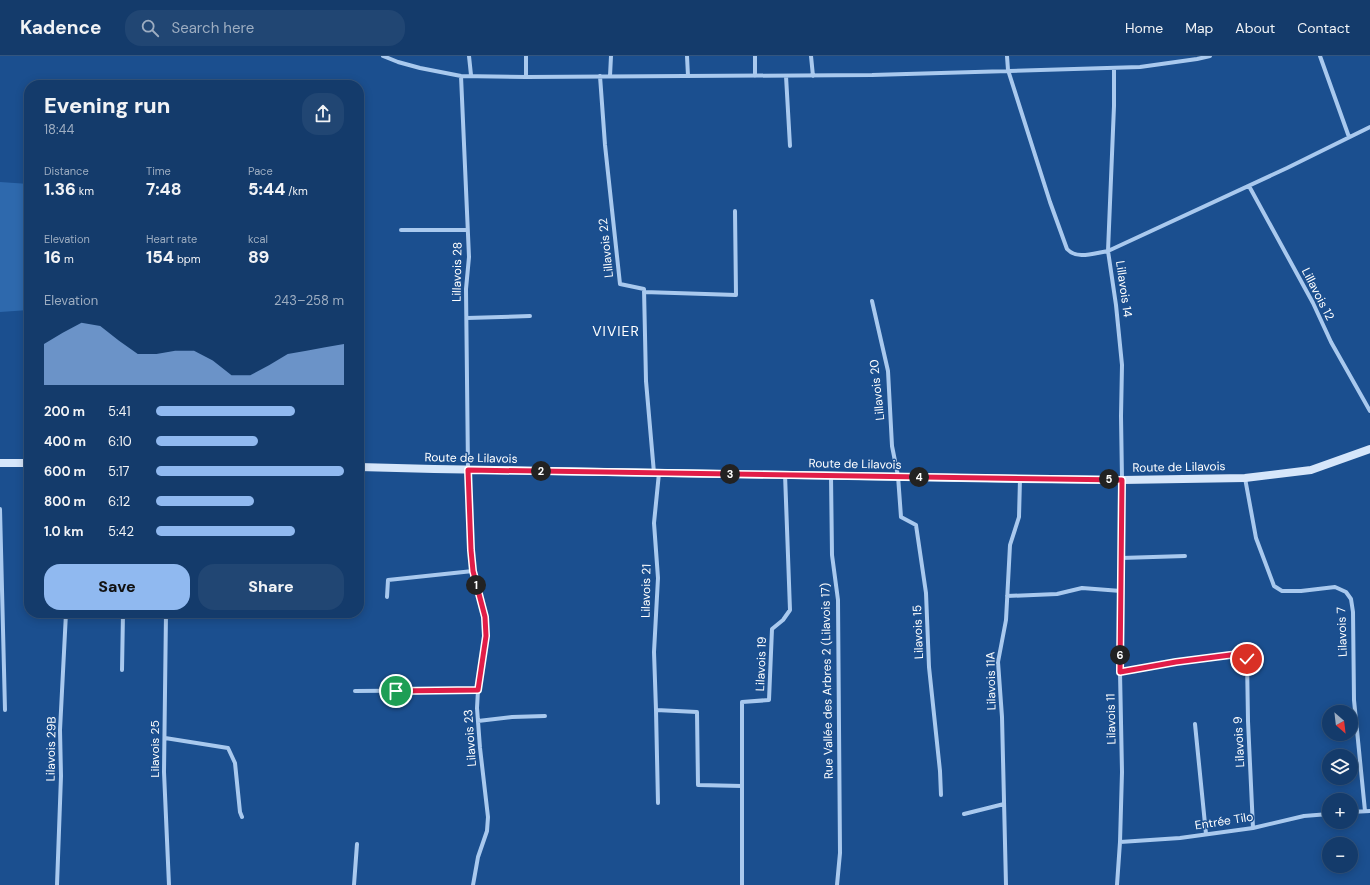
<!DOCTYPE html>
<meta charset="utf-8">
<style>
:root{--surface:#143b6b;--page:#214673;--text:#f1f3f6;--muted:#9dadc1;--line:#33557e;--accent:#90b9f0}
body{margin:0;font-family:"DM Sans",sans-serif;background:var(--page);color:var(--text);height:100vh;display:flex;flex-direction:column;font-size:15px;white-space:nowrap}
*{box-sizing:border-box;margin:0}
p{font-size:13px;color:var(--muted)}
.icon{flex:none;width:22px;height:22px;fill:none;stroke:currentColor;stroke-width:2;stroke-linecap:round;stroke-linejoin:round}
.map{position:relative;flex:1;overflow:hidden}
.side{position:absolute;left:24px;top:24px;width:340px;height:538px;display:flex;flex-direction:column;background:var(--surface);border-radius:16px;box-shadow:0 2px 10px #0003,0 0 0 1px var(--line)}
.side>*{flex:none}
.needle{width:26px;rotate:152deg}
.tools{position:absolute;left:1322px;top:649px;display:grid;gap:8px}
.tools a{display:grid;place-items:center;width:36px;height:36px;border-radius:50%;background:var(--surface);box-shadow:0 2px 10px #0003,0 0 0 1px var(--line);font-size:20px}
.pin{position:absolute;display:grid;place-items:center;width:34px;height:34px;color:#fff;margin:-17px;border:2px solid #fff;border-radius:50%;box-shadow:0 1px 4px #0007}
.km{position:absolute;width:20px;height:20px;margin:-10px;border-radius:50%;background:#222;color:#fff;font-size:11px;line-height:20px;text-align:center}
.round{display:grid;place-items:center;flex:none;width:42px;height:42px;border-radius:16px;background:var(--page)}
.summary{display:flex;align-items:center;justify-content:space-between;height:68px;padding:0 20px}
h1{font-size:22px;font-weight:800;line-height:30px}
.figures{display:grid;grid-template-columns:repeat(3,1fr);gap:6px;height:68px;padding:4px 20px}
.figures div{display:grid;align-content:center}
.figures b{font-size:17px;font-weight:800}
.figures small{font-size:11px;font-weight:400}
.figures p{font-size:11px}
.chart{height:112px;padding:8px 20px}
.chart p{display:flex;justify-content:space-between}
.chart svg{width:100%;height:72px;margin-top:4px;fill:var(--accent);opacity:.7}
.cta{display:flex;gap:8px;margin-top:auto;padding:8px 20px}
.cta a{flex:1;height:46px;border-radius:16px;background:var(--accent);color:#111;font-size:16px;font-weight:800;line-height:46px;text-align:center}
.cta a+a{background:var(--page);color:var(--text)}
ul{padding:0 20px;list-style:none;font-size:13px}
li{display:grid;grid-template-columns:64px 48px 1fr;align-items:center;height:30px}
li i{height:10px;border-radius:5px;background:var(--accent)}
header{display:flex;align-items:center;gap:24px;box-sizing:border-box;height:56px;padding:0 20px;background:var(--surface);border-bottom:1px solid var(--line)}
header strong{font-size:19px}
nav{display:flex;gap:22px;margin-inline-start:auto;font-size:14px}
.search{width:280px;height:36px;background:var(--page);display:flex;align-items:center;gap:10px;box-sizing:border-box;padding:0 14px;border-radius:16px;color:var(--muted);font-size:15px}
.map>svg:first-child{display:block}
</style>
<header>
<strong>Kadence</strong>
<div class="search"><svg class="icon" aria-label="search" viewBox="0 0 24 24"><circle cx="10" cy="10" r="6"/><path d="M15 15l6 6"/></svg>Search here</div>
<nav><a>Home</a><a>Map</a><a>About</a><a>Contact</a></nav>
</header>
<div class="map">
<svg width="1370" height="829" viewBox="0 0 1370 829">
<rect width="100%" height="100%" fill="#1b4f8f"/>
<path fill="#2e69ad" d="M0,126L29,128V254L0,256Z"/>
<g fill="none" stroke-linecap="round" stroke-linejoin="round">
<path stroke="#a9c9ee" stroke-width="4" d="M383,0L398,6L420,12L461,20L526,21L872,19L1140,11L1197,3L1210,0
M469,0L471,19
M526,0V21
M687,0L688,20
M811,0L813,20
M1007,0L1008,14L1050,146L1067,193C1077,204 1094,197 1108,195L1116,249L1122,309L1121,360L1122,424L1120,616L1122,716L1120,786L1117,829
M1320,0L1349,81
M1114,12V50L1108,195L1287,112L1370,71
M461,20L469,201L466,233L468,413L471,494L475,526L485,561L486,580L478,634L477,652L480,692L488,761L487,775L478,801L473,829
M600,20L605,89L620,228L644,233L646,325L654,417
M610,20L611,0
M755,20V0
M786,20L790,90
M1249,130L1313,247L1331,286L1370,355
M401,174H468
M644,236L736,239L735,155
M872,245L888,315L892,390L898,420L901,461L916,469L926,537L929,611L940,715L941,739
M467,262L530,260
M659,417L654,467L658,522L654,596L656,654L697,656L698,729L742,730
M831,420L832,499L838,544L840,797L837,829
M1245,422L1256,482L1274,530L1282,535H1301L1335,531L1346,536L1351,543L1353,556L1354,644L1365,755
M0,453L5,654
M1121,502L1185,500
M1007,540L1057,538L1082,532L1121,535
M387,541L388,524L473,515
M166,557L164,716L169,829
M122,614L123,557
M1120,616L1176,606L1238,598L1246,599L1247,603L1248,665L1253,772
M355,635L478,634
M656,654L658,747
M478,665L512,661L545,660
M1195,668L1206,778
M165,682L228,692L235,707L240,756L242,761
M1351,756L1370,755
M964,758L1004,748
M1120,786L1180,782L1253,772L1304,760L1329,758
M57,829L61,720L60,674L66,557
M354,829L357,788
M742,829V646L769,644L772,573L783,564L790,554L785,418
M1006,829L1002,661L998,606L1006,564L1010,489L1019,461L1020,423"/>
<path stroke="#d6e6fa" stroke-width="8" d="M0,407H29
M359,411L434,413L1020,423L1122,424L1245,422L1311,414L1370,393"/>
</g>
<g fill="none" stroke-linecap="round" stroke-linejoin="round">
<g stroke="#fff" stroke-width="8">
<path id="route" d="M396,635L478,634L486,580L485,561L473,515L471,494L468,414L1122,424L1120,616L1176,606L1238,598L1246,599L1247,603"/>
</g>
<use href="#route" stroke="#e11d48" stroke-width="5"/>
</g>
<g text-anchor="middle" dominant-baseline="central" stroke-width="3" stroke-linejoin="round" paint-order="stroke">
<g font-size="12" fill="#fff" stroke="#1b4f8f">
<text transform="translate(606 192) rotate(-96)">Lillavois 22</text>
<text transform="translate(457 216) rotate(-89)">Lillavois 28</text>
<text transform="translate(1124 233) rotate(82)">Lillavois 14</text>
<text transform="translate(1318 238) rotate(63)">Lillavois 12</text>
<text transform="translate(877 334) rotate(-96)">Lillavois 20</text>
<text transform="translate(471 402) rotate(1)">Route de Lilavois</text>
<text transform="translate(855 408) rotate(1)">Route de Lilavois</text>
<text transform="translate(1179 411) rotate(-1)">Route de Lilavois</text>
<text transform="translate(646 535) rotate(-89)">Lilavois 21</text>
<text transform="translate(918 576) rotate(-92)">Lilavois 15</text>
<text transform="translate(1342 576) rotate(-92)">Lilavois 7</text>
<text transform="translate(761 608) rotate(-88)">Lilavois 19</text>
<text transform="translate(827 625) rotate(-91)">Rue Vallée des Arbres 2 (Lilavois 17)</text>
<text transform="translate(991 625) rotate(-91)">Lilavois 11A</text>
<text transform="translate(1111 663) rotate(-91)">Lilavois 11</text>
<text transform="translate(470 682) rotate(-94)">Lilavois 23</text>
<text transform="translate(1239 686) rotate(-93)">Lilavois 9</text>
<text transform="translate(51 693) rotate(-89)">Lilavois 29B</text>
<text transform="translate(155 693) rotate(-90)">Lilavois 25</text>
<text transform="translate(1224 765) rotate(-9)">Entrée Tilo</text>
</g>
<g font-size="14" letter-spacing="1" fill="#fff" stroke="#1b4f8f">
<text x="616" y="275">VIVIER</text>
</g>
</g>
</svg>
<div class="tools">
<a><svg class="needle" viewBox="-14 -14 28 28"><path d="M0-13l5 13h-10z" fill="#e53935"/><path d="M0 13l5-13h-10z" fill="#9dadc1"/></svg></a>
<a><svg class="icon" aria-label="layers" viewBox="0 0 24 24"><path d="M12 4l9 5-9 5-9-5zM3 14l9 5 9-5"/></svg></a>
<a>+</a>
<a>−</a>
</div>
<div class="pin" style="left:396px;top:635px;background:#1e9e55"><svg class="icon" aria-label="arrive" viewBox="0 0 24 24"><path d="M6 21V4h12l-3 4 3 4H6"/></svg></div>
<div class="pin" style="left:1247px;top:603px;background:#d93025"><svg class="icon" aria-label="check" viewBox="0 0 24 24"><path d="M5 12l5 5 9-10"/></svg></div>
<b class="km" style="left:476px;top:529px">1</b>
<b class="km" style="left:541px;top:415px">2</b>
<b class="km" style="left:730px;top:418px">3</b>
<b class="km" style="left:919px;top:421px">4</b>
<b class="km" style="left:1109px;top:423px">5</b>
<b class="km" style="left:1120px;top:599px">6</b>
<section class="side">
<div class="summary"><div><h1>Evening run</h1><p>18:44</p></div><a class="round"><svg class="icon" aria-label="share" viewBox="0 0 24 24"><path d="M12 15V3M7 8l5-5 5 5M5 13v7h14v-7"/></svg></a></div>
<div class="figures">
<div><p>Distance</p><b>1.36<small> km</small></b></div>
<div><p>Time</p><b>7:48</b></div>
<div><p>Pace</p><b>5:44<small> /km</small></b></div>
</div>
<div class="figures">
<div><p>Elevation</p><b>16<small> m</small></b></div>
<div><p>Heart rate</p><b>154<small> bpm</small></b></div>
<div><p>kcal</p><b>89</b></div>
</div>
<div class="chart"><p><span>Elevation</span>243–258 m</p>
<svg viewBox="0 0 160 44" preserveAspectRatio="none"><path d="M0 44V19L10 12L20 6L30 8L40 17L50 25L60 25L70 23L80 23L90 29L100 38L110 38L120 32L130 25L140 23L150 21L160 19V44z"/></svg>
</div>
<ul>
<li><b>200 m</b>5:41<i style="width:74%"></i></li>
<li><b>400 m</b>6:10<i style="width:54%"></i></li>
<li><b>600 m</b>5:17<i style="width:100%"></i></li>
<li><b>800 m</b>6:12<i style="width:52%"></i></li>
<li><b>1.0 km</b>5:42<i style="width:74%"></i></li>
</ul>
<div class="cta"><a>Save</a><a>Share</a></div>
</section>
</div>
